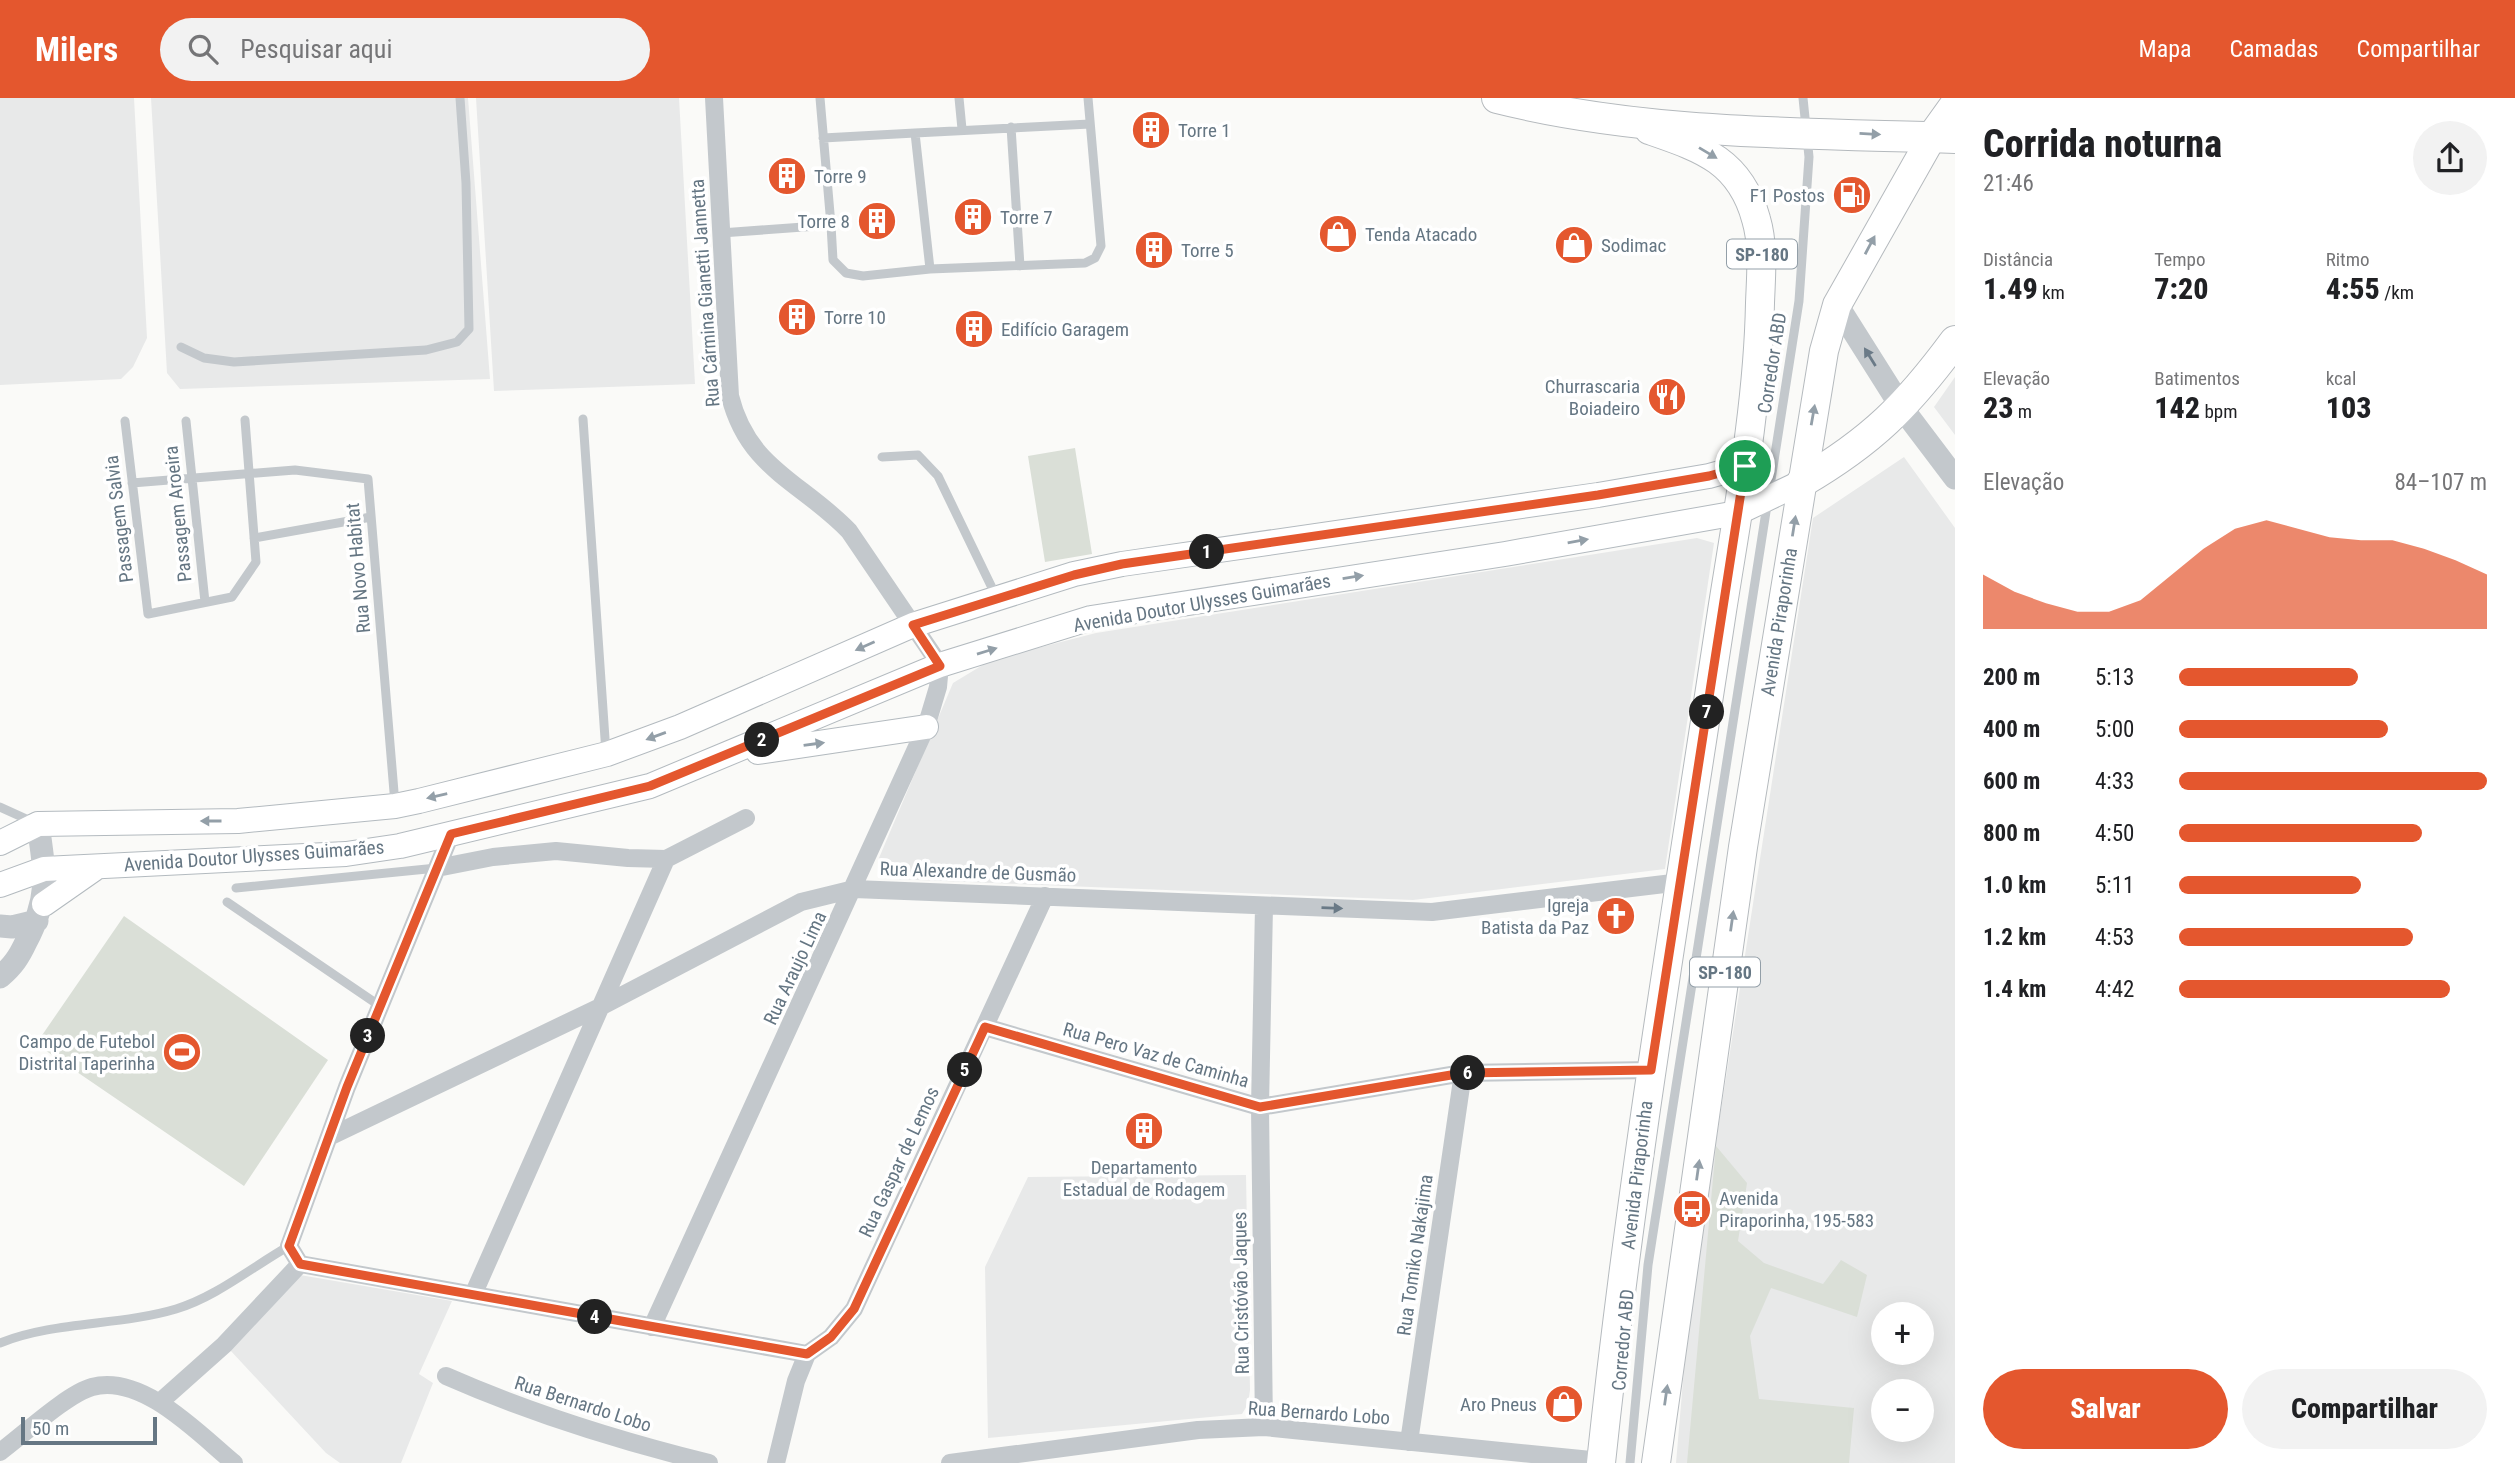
<!DOCTYPE html>
<html lang="pt">
<meta charset="utf-8">
<style>
:root{--surface:#fff;--page:#f2f2f2;--text:#202124;--muted:#757577;--accent:#e4572e}
body{margin:0;font-family:"Roboto Condensed",sans-serif;background:var(--page);color:var(--text);height:100vh;display:flex;flex-direction:column;font-size:26px;white-space:nowrap}
*{box-sizing:border-box;margin:0}
p{font-size:23px;color:var(--muted)}
.icon{flex:none;width:38px;height:38px;fill:none;stroke:currentColor;stroke-width:2;stroke-linecap:round;stroke-linejoin:round}
.map{position:relative;flex:1;overflow:hidden}
.sheet{display:flex;flex-direction:column;background:var(--surface);width:560px}
.sheet>*{flex:none}
.fabs{position:absolute;left:1871px;top:1204px;display:grid;gap:14px}
.fabs a{display:grid;place-items:center;width:63px;height:63px;border-radius:50%;background:var(--surface);box-shadow:0 7px 28px #0002;font-size:35px}
.scale{position:absolute;left:21px;bottom:18px;width:136px;box-sizing:border-box;padding-left:7px;border:4px solid #657683;border-top:0;font-size:19px;line-height:24px;white-space:nowrap;color:#657683;-webkit-text-stroke:5px #fff;paint-order:stroke}
.pin{position:absolute;display:grid;place-items:center;width:60px;height:60px;color:#fff;margin:-30px;border:4px solid #fff;border-radius:50%;box-shadow:0 2px 7px #0007}
.km{position:absolute;width:35px;height:35px;margin:-18px;border-radius:50%;background:#222;color:#fff;font-size:19px;line-height:35px;text-align:center}
.round{display:grid;place-items:center;flex:none;width:74px;height:74px;border-radius:37px;background:var(--page)}
.head{display:flex;align-items:center;justify-content:space-between;height:119px;padding:0 28px}
h1{font-size:38px;font-weight:800;line-height:52px}
.figures{display:grid;grid-template-columns:repeat(3,1fr);gap:10px;height:119px;padding:7px 28px}
.figures div{display:grid;align-content:center}
.figures b{font-size:30px;font-weight:800}
.figures small{font-size:19px;font-weight:400}
.figures p{font-size:19px}
.chart{height:196px;padding:14px 28px}
.chart p{display:flex;justify-content:space-between}
.chart svg{width:100%;height:126px;margin-top:7px;fill:var(--accent);opacity:.7}
.button{display:flex;gap:14px;margin-top:auto;padding:14px 28px}
.button a{flex:1;height:80px;border-radius:42px;background:var(--accent);color:#fff;font-size:28px;font-weight:800;line-height:80px;text-align:center}
.button a+a{background:var(--page);color:var(--text)}
ul{padding:0 28px;list-style:none;font-size:23px}
li{display:grid;grid-template-columns:112px 84px 1fr;align-items:center;height:52px}
li i{height:18px;border-radius:9px;background:var(--accent)}
header{display:flex;align-items:center;gap:42px;box-sizing:border-box;height:98px;padding:0 35px;background:var(--accent);color:#fff}
header strong{font-size:33px}
nav{display:flex;gap:38px;margin-inline-start:auto;font-size:24px}
.search{width:490px;height:63px;background:var(--page);display:flex;align-items:center;gap:18px;box-sizing:border-box;padding:0 24px;border-radius:38px;color:var(--muted);font-size:26px}
main{display:flex;flex:1;min-height:0}
.map>svg:first-child{display:block}
</style>
<header>
<strong>Milers</strong>
<div class="search"><svg class="icon" aria-label="search" viewBox="0 0 24 24"><circle cx="10" cy="10" r="6"/><path d="M15 15l6 6"/></svg>Pesquisar aqui</div>
<nav><a>Mapa</a><a>Camadas</a><a>Compartilhar</a></nav>
</header>
<main>
<div class="map">
<svg width="1955" height="1365" viewBox="0 0 1955 1365">
<rect width="100%" height="100%" fill="#fafaf8"/>
<path fill="#e8e9e9" fill-rule="evenodd" d="M0,0H134L147,240L133,269L121,281L0,287Z
M151,0H468L490,281L180,291L167,275Z
M476,0H679L695,286L494,293Z
M1955,279V337L1934,309Z
M1904,359L1955,430V1365H1676L1688,1224L1813,420ZM1883,1216H1922V1255H1883ZM1883,1293H1922V1332H1883Z
M1697,440L1714,445L1665,771L1413,802L892,781L879,760L953,585L991,562L1096,535Z
M1246,1077L1250,1292L1248,1306L1242,1316L988,1340L985,1169L1028,1079Z
M300,1177L452,1203L419,1276L433,1285L401,1365H340L326,1355L230,1252Z"/>
<path fill="#dadfd7" d="M1075,350L1092,456L1045,464L1028,358Z
M124,818L328,962L244,1088L36,946Z
M1716,1048L1747,1085L1738,1143L1764,1165L1823,1186L1841,1162L1867,1177L1857,1219L1771,1190L1750,1238L1759,1301L1854,1310L1849,1365H1687Z"/>
<g fill="none" stroke-linecap="round" stroke-linejoin="round">
<g stroke="#b3babf" stroke-width="26">
<path id="secondary" d="M758,654L926,629
M0,745L38,726L238,723L395,708L419,703L607,656L680,629L913,527L1074,476L1122,466L1598,397L1709,378L1745,368
M0,787L44,771L346,756L400,748L650,688L940,567L1091,520L1505,456L1737,415L1802,384
M44,806L97,769"/>
</g>
<g stroke="#b5babe" stroke-width="30">
<path id="primary" d="M1601,1365C1631,1080 1679,796 1722,513C1738,411 1758,308 1760,205C1761,177 1764,148 1756,121C1740,62 1701,50 1649,32
M1656,1365L1743,749L1824,253L1837,207L1932,39"/>
</g>
<g stroke="#b4b9bd" stroke-width="32">
<path id="trunk" d="M1497,0C1645,37 1803,35 1955,40
M1932,39L1955,7
M1802,384C1872,343 1907,308 1955,243"/>
</g>
<path stroke="#c3c8cc" stroke-width="9" d="M820,0L831,127
M959,0L962,31
M1011,29L1020,168
M915,35L1090,26
M823,40L915,35L930,171
M721,135L831,127L833,162L846,175L863,178L930,171L1085,165L1095,160L1101,148L1088,0
M181,249L204,260L234,264L426,252L457,244L469,231L466,85L460,0
M583,321L606,655
M125,323L148,516L232,499L256,464L245,322
M186,323L205,504
M882,359L918,357L938,378L996,498
M132,385L295,372L368,381L395,706
M254,440L371,419
M0,709L33,724
M236,790L437,770
M227,804L380,908
M0,1245C55,1223 119,1228 176,1211C216,1199 252,1169 289,1148
M1630,1365L1648,1167L1799,203L1809,59L1803,0"/>
<path stroke="#c3c8cc" stroke-width="18" d="M437,770L493,759L556,753L628,760L666,761L746,720
M1264,808L1260,1009L1264,1329
M985,929L1260,1009L1463,975L1651,972
M329,1039L600,909L801,804L854,791L1432,814L1681,784
M300,1166L807,1256
M300,1166L289,1148L347,989L451,736
M473,1197L666,761
M652,1229L926,629L938,589L940,567L849,433C802,384 748,371 730,298L714,0
M446,1278C530,1315 620,1343 709,1365
M160,1304L224,1247L300,1166
M1409,1344L1463,975
M0,1354C23,1337 67,1296 92,1289C142,1275 199,1336 234,1365
M776,1365L796,1283L807,1256L831,1239L854,1211L1045,798
M950,1365L1198,1332L1264,1329L1601,1363"/>
<path stroke="#c3c8cc" stroke-width="23" d="M1837,207L1902,310L1955,380
M0,828L12,829L37,823
M0,879C13,868 19,859 26,844C50,798 45,776 38,726"/>
<use href="#secondary" stroke="#fff" stroke-width="24"/>
<use href="#primary" stroke="#fff" stroke-width="28"/>
<use href="#trunk" stroke="#fff" stroke-width="30"/>
</g>
<defs><path id="oneway-solid" d="M-6-.8H1V-3.2L6.5 0L1 3.2V.8H-6Z" transform="scale(1.75)"/></defs>
<g fill="#939fa8">
<use href="#oneway-solid" transform="translate(1870 36) rotate(3)"/>
<use href="#oneway-solid" transform="translate(1708 55) rotate(31)"/>
<use href="#oneway-solid" transform="translate(1870 147) rotate(-62)"/>
<use href="#oneway-solid" transform="translate(1813 317) rotate(-80)"/>
<use href="#oneway-solid" transform="translate(1794 428) rotate(-81)"/>
<use href="#oneway-solid" transform="translate(1578 443) rotate(-10)"/>
<use href="#oneway-solid" transform="translate(1353 479) rotate(-9)"/>
<use href="#oneway-solid" transform="translate(865 548) rotate(156)"/>
<use href="#oneway-solid" transform="translate(987 553) rotate(-17)"/>
<use href="#oneway-solid" transform="translate(656 638) rotate(160)"/>
<use href="#oneway-solid" transform="translate(814 646) rotate(-8)"/>
<use href="#oneway-solid" transform="translate(437 698) rotate(167)"/>
<use href="#oneway-solid" transform="translate(211 723) rotate(180)"/>
<use href="#oneway-solid" transform="translate(1732 823) rotate(-82)"/>
<use href="#oneway-solid" transform="translate(1698 1072) rotate(-82)"/>
<use href="#oneway-solid" transform="translate(1666 1297) rotate(-82)"/>
</g>
<g fill="#6a7a87">
<use href="#oneway-solid" transform="translate(1870 259) rotate(-122)"/>
<use href="#oneway-solid" transform="translate(1332 810) rotate(2)"/>
</g>
<g fill="none" stroke-linecap="round" stroke-linejoin="round">
<g stroke="#fff" stroke-width="14">
<path id="route" d="M1745,368L1651,972L1463,975L1260,1009L985,929L854,1211L831,1239L807,1256L300,1166L289,1148L347,989L451,736L650,688L940,568L913,527L1074,477L1122,466L1598,397L1709,378Z"/>
</g>
<use href="#route" stroke="#e4572e" stroke-width="9"/>
</g>
<defs>
<g id="building-disc" transform="scale(2.0125)"><circle r="9.5" fill="#e4572e" stroke="#fff"/><path d="M-4-6H4V6H1V3H-1V6H-4ZM-2.5-4.3h1.7v1.8h-1.7ZM.8-4.3h1.7v1.8H.8ZM-2.5-1h1.7V.8h-1.7ZM.8-1h1.7V.8H.8Z" fill="#fff"/></g>
<g id="fuel-disc" transform="scale(2.0125)"><circle r="9.5" fill="#e4572e" stroke="#fff"/><path d="M-5.5-6h7V0h2V4h1.3V-2.5L3-4.5l.8-.8L6-3V5H2.5V1h-1V6h-7ZM-4.2-4.7v3.2H.2V-4.7Z" fill="#fff"/></g>
<g id="shop-disc" transform="scale(2.0125)"><circle r="9.5" fill="#e4572e" stroke="#fff"/><path d="M-5-2.5h2.3a2.7 3.5 0 0 1 5.4 0H5L5.5 6h-11ZM-1.5-2.5h3a1.5 2.3 0 0 0-3 0Z" fill="#fff"/></g>
<g id="restaurant-disc" transform="scale(2.0125)"><circle r="9.5" fill="#e4572e" stroke="#fff"/><path d="M-5-6h1v4h1v-4h1v4h1v-4h1v5L-1.5 .5V6h-2V.5L-5-1ZM5-6V6H3V1.5H1.5Q1.5-4 5-6Z" fill="#fff"/></g>
<g id="church-disc" transform="scale(2.0125)"><circle r="9.5" fill="#e4572e" stroke="#fff"/><path d="M-1.2-6h2.4v3.5h3.3v2.4h-3.3V6h-2.4V-.1h-3.3v-2.4h3.3Z" fill="#fff"/></g>
<g id="stadium-disc" transform="scale(2.0125)"><circle r="9.5" fill="#e4572e" stroke="#fff"/><path d="M0-5a6.5 5 0 1 0 0 10a6.5 5 0 1 0 0-10ZM-3.5-1.8h7v3.6h-7Z" fill="#fff"/></g>
<g id="bus-disc" transform="scale(2.0125)"><circle r="9.5" fill="#e4572e" stroke="#fff"/><path d="M-5-6H5V4H4V6H2V4H-2V6H-4V4H-5ZM-3.5-4V0h7V-4ZM-3.5 1.2v1.5H-2V1.2ZM2 1.2v1.5H3.5V1.2Z" fill="#fff"/></g>
</defs>
<g fill-rule="evenodd">
<use href="#building-disc" x="1151" y="32"/>
<use href="#building-disc" x="787" y="78"/>
<use href="#fuel-disc" x="1852" y="97"/>
<use href="#building-disc" x="973" y="119"/>
<use href="#building-disc" x="877" y="123"/>
<use href="#shop-disc" x="1338" y="136"/>
<use href="#shop-disc" x="1574" y="147"/>
<use href="#building-disc" x="1154" y="152"/>
<use href="#building-disc" x="797" y="219"/>
<use href="#building-disc" x="974" y="231"/>
<use href="#restaurant-disc" x="1667" y="299"/>
<use href="#church-disc" x="1616" y="818"/>
<use href="#stadium-disc" x="182" y="954"/>
<use href="#building-disc" x="1144" y="1033"/>
<use href="#bus-disc" x="1692" y="1111"/>
<use href="#shop-disc" x="1564" y="1306"/>
</g>
<g text-anchor="middle" dominant-baseline="central" stroke-width="7" stroke-linejoin="round" paint-order="stroke">
<g fill="#fff" stroke="#939fa8" stroke-width="2">
<rect x="1727" y="141.5" width="70" height="29" rx="5"/>
<rect x="1690" y="859.5" width="70" height="29" rx="5"/>
</g>
<g font-size="18" font-weight="bold" fill="#657683">
<text x="1762" y="156">SP-180</text>
<text x="1725" y="874">SP-180</text>
</g>
<g font-size="19" fill="#657683" stroke="#fff" text-anchor="start">
<text x="1178" y="32">Torre 1</text>
<text x="814" y="78">Torre 9</text>
<text x="1825" y="97" text-anchor="end">F1 Postos</text>
<text x="1000" y="119">Torre 7</text>
<text x="850" y="123" text-anchor="end">Torre 8</text>
<text x="1365" y="136">Tenda Atacado</text>
<text x="1601" y="147">Sodimac</text>
<text x="1181" y="152">Torre 5</text>
<text x="824" y="219">Torre 10</text>
<text x="1001" y="231">Edifício Garagem</text>
<text x="1640" y="288" text-anchor="end">Churrascaria<tspan x="1640" dy="22">Boiadeiro</tspan></text>
<text x="1589" y="807" text-anchor="end">Igreja<tspan x="1589" dy="22">Batista da Paz</tspan></text>
<text x="155" y="943" text-anchor="end">Campo de Futebol<tspan x="155" dy="22">Distrital Taperinha</tspan></text>
<text x="1144" y="1069" text-anchor="middle">Departamento<tspan x="1144" dy="22">Estadual de Rodagem</tspan></text>
<text x="1719" y="1100">Avenida<tspan x="1719" dy="22">Piraporinha, 195-583</tspan></text>
<text x="1537" y="1306" text-anchor="end">Aro Pneus</text>
</g>
<g font-size="19" fill="#657683" stroke="#fff">
<text transform="translate(705 195) rotate(-94)">Rua Cármina Gianetti Jannetta</text>
<text transform="translate(1772 265) rotate(-81)">Corredor ABD</text>
<text transform="translate(178 416) rotate(-96)">Passagem Aroeira</text>
<text transform="translate(119 421) rotate(-97)">Passagem Salvia</text>
<text transform="translate(358 470) rotate(-95)">Rua Novo Habitat</text>
<text transform="translate(1202 505) rotate(-10)">Avenida Doutor Ulysses Guimarães</text>
<text transform="translate(1779 524) rotate(-81)">Avenida Piraporinha</text>
<text transform="translate(254 758) rotate(-4)">Avenida Doutor Ulysses Guimarães</text>
<text transform="translate(978 774) rotate(2)">Rua Alexandre de Gusmão</text>
<text transform="translate(795 870) rotate(-65)">Rua Araujo Lima</text>
<text transform="translate(1156 957) rotate(16)">Rua Pero Vaz de Caminha</text>
<text transform="translate(899 1064) rotate(-65)">Rua Gaspar de Lemos</text>
<text transform="translate(1637 1077) rotate(-83)">Avenida Piraporinha</text>
<text transform="translate(1415 1157) rotate(-82)">Rua Tomiko Nakajima</text>
<text transform="translate(1241 1195) rotate(-91)">Rua Cristóvão Jaques</text>
<text transform="translate(1623 1242) rotate(-85)">Corredor ABD</text>
<text transform="translate(583 1306) rotate(18)">Rua Bernardo Lobo</text>
<text transform="translate(1319 1315) rotate(4)">Rua Bernardo Lobo</text>
</g>
</g>
</svg>
<div class="fabs">
<a>+</a>
<a>−</a>
</div>
<div class="scale">50 m</div>
<div class="pin" style="left:1745px;top:368px;background:#1e9e55"><svg class="icon" aria-label="arrive" viewBox="0 0 24 24"><path d="M6 21V4h12l-3 4 3 4H6"/></svg></div>
<b class="km" style="left:1207px;top:454px">1</b>
<b class="km" style="left:762px;top:642px">2</b>
<b class="km" style="left:368px;top:938px">3</b>
<b class="km" style="left:595px;top:1219px">4</b>
<b class="km" style="left:965px;top:972px">5</b>
<b class="km" style="left:1468px;top:975px">6</b>
<b class="km" style="left:1707px;top:614px">7</b>
</div>
<section class="sheet">
<div class="head"><div><h1>Corrida noturna</h1><p>21:46</p></div><a class="round"><svg class="icon" aria-label="share" viewBox="0 0 24 24"><path d="M12 15V3M7 8l5-5 5 5M5 13v7h14v-7"/></svg></a></div>
<div class="figures">
<div><p>Distância</p><b>1.49<small> km</small></b></div>
<div><p>Tempo</p><b>7:20</b></div>
<div><p>Ritmo</p><b>4:55<small> /km</small></b></div>
</div>
<div class="figures">
<div><p>Elevação</p><b>23<small> m</small></b></div>
<div><p>Batimentos</p><b>142<small> bpm</small></b></div>
<div><p>kcal</p><b>103</b></div>
</div>
<div class="chart"><p><span>Elevação</span>84–107 m</p>
<svg viewBox="0 0 160 44" preserveAspectRatio="none"><path d="M0 44V25L10 31L20 35L30 38L40 38L50 34L60 25L70 16L80 9L90 6L100 9L110 12L120 13L130 13L140 16L150 20L160 25V44z"/></svg>
</div>
<ul>
<li><b>200 m</b>5:13<i style="width:58%"></i></li>
<li><b>400 m</b>5:00<i style="width:68%"></i></li>
<li><b>600 m</b>4:33<i style="width:100%"></i></li>
<li><b>800 m</b>4:50<i style="width:79%"></i></li>
<li><b>1.0 km</b>5:11<i style="width:59%"></i></li>
<li><b>1.2 km</b>4:53<i style="width:76%"></i></li>
<li><b>1.4 km</b>4:42<i style="width:88%"></i></li>
</ul>
<div class="button"><a>Salvar</a><a>Compartilhar</a></div>
</section>
</main>
